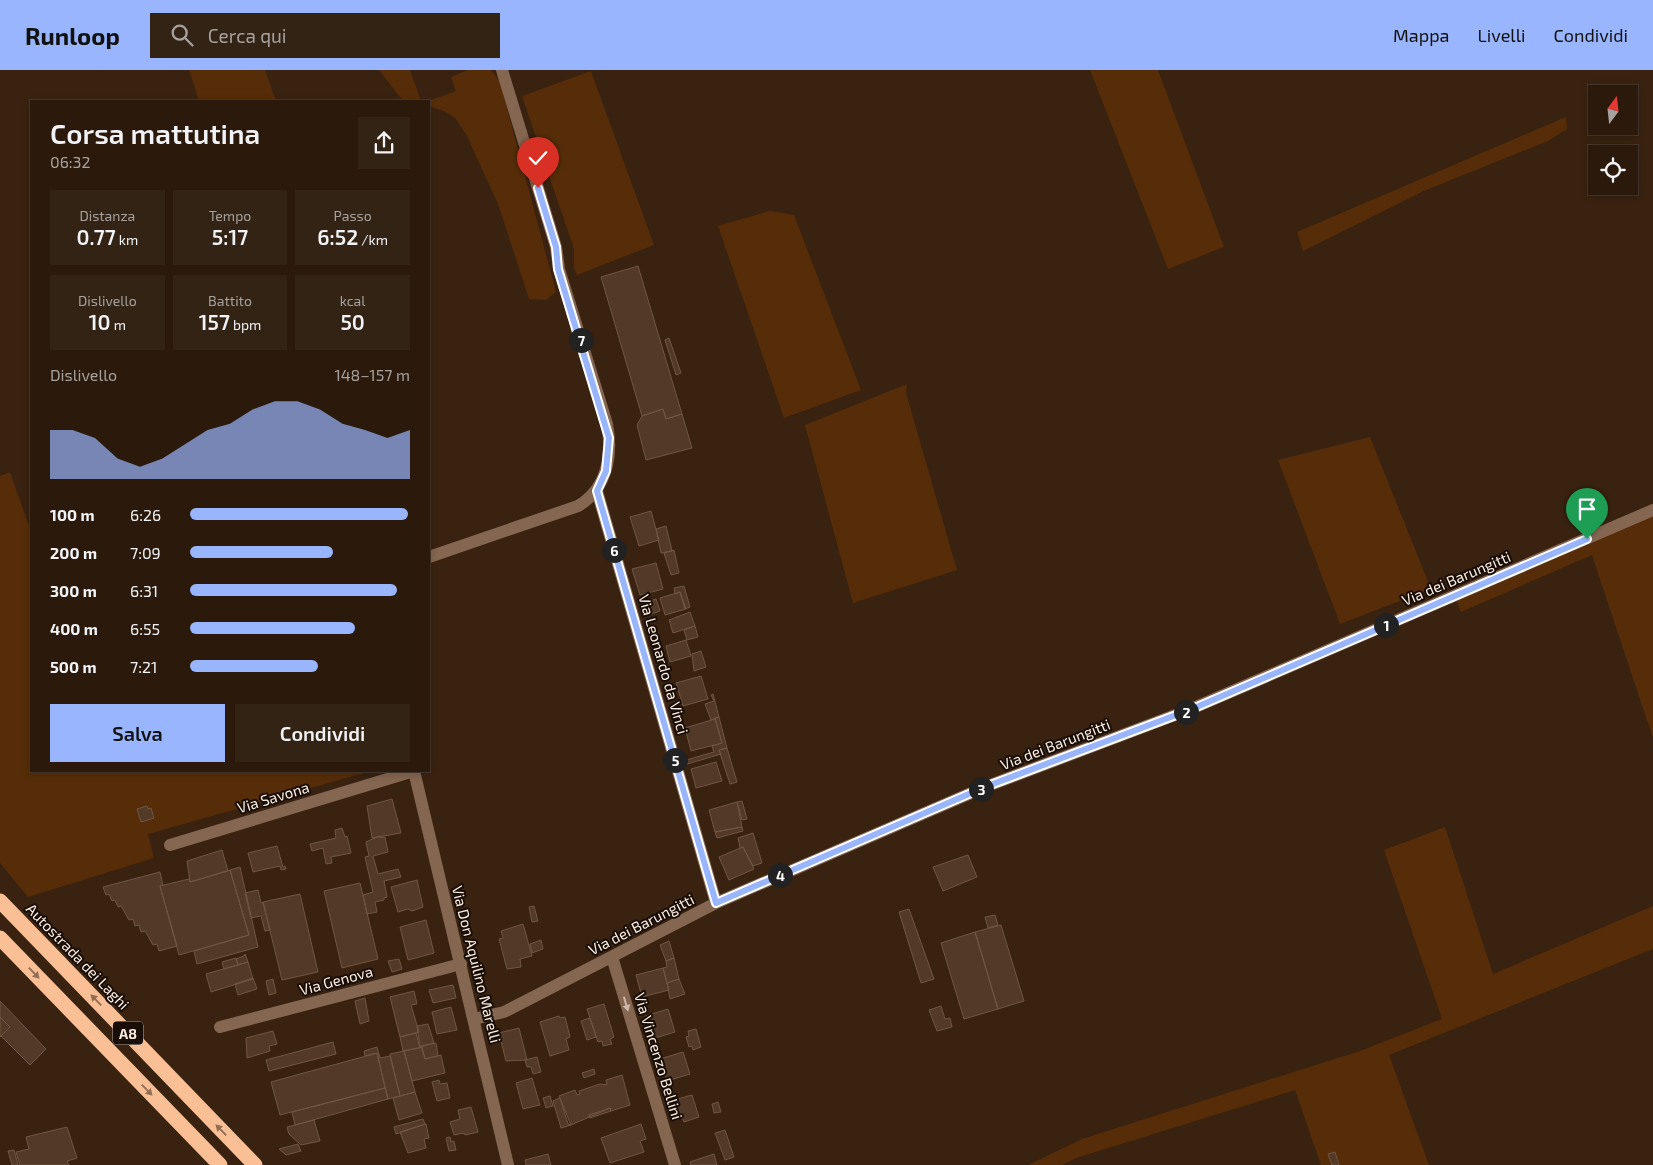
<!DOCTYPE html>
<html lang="it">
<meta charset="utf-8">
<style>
:root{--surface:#2b1a0c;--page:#332315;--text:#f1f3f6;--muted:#a6a19d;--line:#47382d;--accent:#98b5fd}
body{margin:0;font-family:"Exo 2",sans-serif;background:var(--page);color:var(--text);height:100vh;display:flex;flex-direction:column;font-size:19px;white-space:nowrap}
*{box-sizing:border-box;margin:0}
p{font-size:16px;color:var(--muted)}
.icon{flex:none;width:28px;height:28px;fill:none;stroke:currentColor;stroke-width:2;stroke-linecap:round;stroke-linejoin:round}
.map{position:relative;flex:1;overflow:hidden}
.side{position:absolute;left:30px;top:30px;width:400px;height:672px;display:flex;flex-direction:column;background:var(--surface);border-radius:0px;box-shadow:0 2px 8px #0003,0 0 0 1px var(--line)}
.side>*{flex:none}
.needle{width:32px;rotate:15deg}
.buttons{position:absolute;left:1588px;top:15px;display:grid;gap:10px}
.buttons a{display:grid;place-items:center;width:50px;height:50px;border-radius:0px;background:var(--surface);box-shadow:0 2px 8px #0003,0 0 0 1px var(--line);font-size:25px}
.pin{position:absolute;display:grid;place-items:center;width:42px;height:42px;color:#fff;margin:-51px -21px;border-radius:50% 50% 50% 0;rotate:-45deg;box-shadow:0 0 5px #0007}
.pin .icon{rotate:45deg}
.km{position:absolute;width:25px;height:25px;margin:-12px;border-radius:50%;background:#222;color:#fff;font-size:14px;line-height:25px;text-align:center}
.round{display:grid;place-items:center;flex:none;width:52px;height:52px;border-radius:0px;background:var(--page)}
.headline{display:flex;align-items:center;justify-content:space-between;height:85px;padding:0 20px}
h1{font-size:28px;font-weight:600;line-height:38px}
.metrics{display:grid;grid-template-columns:repeat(3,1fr);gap:8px;height:85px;padding:5px 20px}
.metrics div{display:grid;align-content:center;border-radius:0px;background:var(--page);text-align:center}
.metrics b{font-size:21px;font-weight:600}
.metrics small{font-size:14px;font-weight:400}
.metrics p{font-size:14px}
.chart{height:140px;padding:10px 20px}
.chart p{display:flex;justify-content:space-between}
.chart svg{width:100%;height:90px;margin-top:5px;fill:var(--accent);opacity:.7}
.action{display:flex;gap:10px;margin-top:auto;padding:10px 20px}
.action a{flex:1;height:58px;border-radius:0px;background:var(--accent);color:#111;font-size:20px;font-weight:600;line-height:58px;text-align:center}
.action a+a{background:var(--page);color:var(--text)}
ul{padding:0 20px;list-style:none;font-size:16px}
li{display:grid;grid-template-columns:80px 60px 1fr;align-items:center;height:38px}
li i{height:12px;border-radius:6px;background:var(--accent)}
header{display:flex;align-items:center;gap:30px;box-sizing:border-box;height:70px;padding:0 25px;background:var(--accent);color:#111}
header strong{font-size:24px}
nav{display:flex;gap:28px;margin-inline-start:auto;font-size:18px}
.search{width:350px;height:45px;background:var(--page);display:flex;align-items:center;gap:12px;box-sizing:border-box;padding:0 18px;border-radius:0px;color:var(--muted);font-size:19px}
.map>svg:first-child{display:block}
</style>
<header>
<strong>Runloop</strong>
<div class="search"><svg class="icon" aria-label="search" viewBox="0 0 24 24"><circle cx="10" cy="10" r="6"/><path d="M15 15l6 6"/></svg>Cerca qui</div>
<nav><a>Mappa</a><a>Livelli</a><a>Condividi</a></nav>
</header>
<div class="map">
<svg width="1653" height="1095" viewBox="0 0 1653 1095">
<rect width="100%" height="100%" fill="#392210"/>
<path fill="#562d08" d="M189,0H265L276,31H199Z
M379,0H410L421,31H403Z
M468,0H491L500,12L556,222L546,230L529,229L498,134L466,64L455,48L446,42L429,36L428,31L456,21L451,7Z
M1090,0H1158L1224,177L1168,199Z
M591,1L654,175L577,205L574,197V179L522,26Z
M1566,47L1567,59L1548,71L1424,121L1303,181L1297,162Z
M770,141L794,145L861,320L784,348L718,156Z
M907,314L906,323L957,500L853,533L805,355Z
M1370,367L1431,519L1340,554L1278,390Z
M10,402L31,462V701H371L148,764L154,788L28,827L0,793V406Z
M1653,444V668L1592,485L1461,542L1455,528Z
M1445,757L1493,904L1653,836V879L1389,985L1429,1095H1321L1295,1020L1076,1088L1062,1095H1028L1082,1069L1360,981L1442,949L1384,780Z"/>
<path fill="#533a28" stroke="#705643" d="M638,196L682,344L666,349L663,339L642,346L601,207Z
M669,268L681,303L676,305L665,270Z
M663,339L666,349L682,344L692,378L646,390L637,355L642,346Z
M651,441L659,470L639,476L630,447Z
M666,456L672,481L661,483L656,459Z
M674,480L679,503L671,505L664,483Z
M656,493L663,519L640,525L632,499Z
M684,516L690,537L685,539L680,522L675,524L674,518Z
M680,522L686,539L665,545L660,528Z
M656,529L660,541L649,545L647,539L642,540L641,534Z
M690,542L695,556L673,563L669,550Z
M695,556L698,567L687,570L684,560Z
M686,570L691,586L670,592L666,576Z
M701,581L706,597L694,601L692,584Z
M701,606L708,629L683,636L676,613Z
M713,624L719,647L711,650L705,634L714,631L711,625Z
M719,647L727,678L719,680L721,684L684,695L683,691L714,682L712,676L722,673L715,648Z
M715,649L722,673L691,681L685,658Z
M727,678L737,712L730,714L719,680Z
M716,692L722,711L696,718L691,699Z
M392,729L401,763L372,768L367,736Z
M742,731L747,749L742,750L737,732Z
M737,732L742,757L715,762L709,740Z
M147,736L148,739L151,738L154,748L141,752L137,739Z
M742,757L743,761L717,768L715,762Z
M342,758L345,767L347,766L351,783L331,787L332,793L326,794L323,778L312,781L310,774L336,768L335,760Z
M753,763L762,793L753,796L743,777L740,778L738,768Z
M379,766L380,768L385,767L388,782L373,786L378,804L398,799L401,807L384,811L387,827L384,828V830L375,832L377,842L367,844L363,825L373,822L365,787L369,786L366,772Z
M277,776L283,797L285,796L286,799L281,800L280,796L253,802L248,783Z
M743,777L754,799L729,810L719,787Z
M222,780L228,801L190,812L187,791Z
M968,785L977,807L943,821L933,797Z
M240,797L258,877L197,894L194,881L249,865L230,800Z
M230,800L249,865L179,885L160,816L189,809L190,812Z
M160,802L163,815L160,816L177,876L159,881L157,874L153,875L145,861L141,862L139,855L135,856L133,849L129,850L121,836L118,837L115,830L112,831L109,824L106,825L103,817Z
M417,810L423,837L412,841L408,839L398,842L391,817Z
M360,813L378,889L342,898L324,821Z
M258,820L261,833L263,832L270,860L265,861L261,846L251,848L245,823Z
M300,824L318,902L282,910L263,832Z
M534,836L538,851L532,852L529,837Z
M909,839L934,909L921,913L899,842Z
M995,845L998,855L988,858L985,847Z
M426,850L434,883L408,890L400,857Z
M523,854L532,886L520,889L521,897L507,899L499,869L503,868L501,861Z
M1001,855L1024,931L998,939L975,862Z
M975,862L998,939L964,949L941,873Z
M541,870L543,879L532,883L530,874Z
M669,871L674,888L666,891L660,875Z
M245,884L248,892L238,895L236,889L244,886Z
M236,888L238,895L224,899L222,892Z
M674,888L679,909L667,913L663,898L667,897L666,891Z
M399,889L402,899L392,902L388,891Z
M248,892L253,909L211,922L206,904Z
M663,898L669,920L642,927L636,905Z
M253,908L257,919L238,925L235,914Z
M273,909L276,923L269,925L266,911Z
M679,909L685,924L670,929L667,913Z
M453,915L456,928L433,933L429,920Z
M414,921L417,934L411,935L419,962L400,967L390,927Z
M365,928L369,951L360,954L355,931Z
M0,931L46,979L30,995L1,966L10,957L0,947Z
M604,934L614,967L610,969L612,974L603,976L602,971L598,972L587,939Z
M941,936L945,949L950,948L952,957L937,961L929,940Z
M451,937L457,960L437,964L432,942Z
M668,939L675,962L652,969L645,946Z
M559,946L560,948L565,947L570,967L566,969L569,980L550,986L540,952Z
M0,947L10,957L0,967Z
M590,948L596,967L587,970L581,951Z
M428,954L434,973L420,977L417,956Z
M519,958L527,990L506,991L499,963Z
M696,959L701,977L693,980L692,976L689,977L686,967L689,966L688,961Z
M273,961L277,974L269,976L270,981L247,988L246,968Z
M416,963L420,978L403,981L400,967Z
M333,972L336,984L269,1001L266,990Z
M436,973L438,986L425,989L421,976Z
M377,977L380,988L390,986L400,1026L388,1029L377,983L365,986L364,981Z
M422,977L425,989L441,985L445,1003L412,1011L404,981Z
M404,981L415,1022L400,1026L390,984Z
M683,982L690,1004L667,1011L660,989Z
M377,983L385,1018L280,1045L271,1012Z
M537,987L541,1002L533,1004L531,997H527L525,990Z
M594,999L595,1004L584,1008L582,1003Z
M622,1005L630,1035L611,1041L610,1038L571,1055L559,1026L575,1020L577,1025L580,1024L579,1021L600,1014L607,1015L606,1010Z
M532,1008L540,1035L523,1039L516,1013Z
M439,1010L440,1014L447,1013L450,1028L437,1031L432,1012Z
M385,1018L388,1029L295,1055L292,1042Z
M415,1022L422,1043L399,1050L393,1028Z
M692,1025L699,1047L684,1052L674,1030Z
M550,1026L553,1036L546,1038L543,1028Z
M560,1028L568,1054L571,1055L561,1058L553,1031Z
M718,1032L721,1042L714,1043L712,1034Z
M471,1037L478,1062L465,1065L464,1063L454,1065L450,1052L460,1049L458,1040Z
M610,1038L611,1041L590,1048L589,1045Z
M423,1049L425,1054L396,1064L394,1057Z
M314,1050L320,1071L301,1075L289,1064L287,1057Z
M426,1054L429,1068L424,1069L426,1078L408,1083L400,1062Z
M641,1054L646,1069L640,1071L644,1082L610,1093L601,1068Z
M67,1057L77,1088L67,1091L69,1095H20L16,1082L29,1079L26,1067Z
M725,1060L734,1087L725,1090L715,1063Z
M450,1067L451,1072L454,1071L456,1080L449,1081L446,1068Z
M298,1074L301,1081L286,1085L279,1079Z
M14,1080L18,1095H12L8,1081Z
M1335,1082L1339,1095H1332L1328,1084Z
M548,1084L551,1095H526L525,1090Z
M714,1084L717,1095H691L690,1092Z"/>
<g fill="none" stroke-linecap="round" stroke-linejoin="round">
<path stroke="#846651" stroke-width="12" d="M597,421L716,833
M170,775L414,701
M612,887L675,1095
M474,949L504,942L716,833L985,717L1191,639L1653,440
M220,957L461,894"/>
<path stroke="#846651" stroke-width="12" d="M429,487L578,436C607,419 613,385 607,354L559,199L556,177L502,0
M414,701L508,1095"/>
<path stroke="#fbbf95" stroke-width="15" d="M0,831L255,1095
M0,868L220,1095"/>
</g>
<defs><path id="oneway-solid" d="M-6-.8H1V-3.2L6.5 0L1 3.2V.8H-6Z" transform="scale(1.25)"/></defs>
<g fill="#956f55">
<use href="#oneway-solid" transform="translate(34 903) rotate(46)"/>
<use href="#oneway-solid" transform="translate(96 930) rotate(-134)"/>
<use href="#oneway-solid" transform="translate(147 1020) rotate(46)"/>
<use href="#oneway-solid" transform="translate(221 1060) rotate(-134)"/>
</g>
<use fill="#cdb8a9" href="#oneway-solid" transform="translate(626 934) rotate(73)"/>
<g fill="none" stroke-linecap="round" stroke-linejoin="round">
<g stroke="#fff" stroke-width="10">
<path id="route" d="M538,118L556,177L558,199L609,368L606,401L597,421L716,833L985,717L1192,639L1587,469"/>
</g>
<use href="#route" stroke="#98b5fd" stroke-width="6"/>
</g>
<g text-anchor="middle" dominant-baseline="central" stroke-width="4" stroke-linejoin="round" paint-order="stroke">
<rect fill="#180e07" stroke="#b8aba1" stroke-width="1" x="113" y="951.5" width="30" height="23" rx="4"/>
<g font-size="14" font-weight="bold" fill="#fdeee3">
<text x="128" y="963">A8</text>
</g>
<g font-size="15" fill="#fdeee3" stroke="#180e07">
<text transform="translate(1456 508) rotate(-23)">Via dei Barungitti</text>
<text transform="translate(664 594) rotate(74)">Via Leonardo da Vinci</text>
<text transform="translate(1055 674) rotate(-21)">Via dei Barungitti</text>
<text transform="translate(273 727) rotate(-17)">Via Savona</text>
<text transform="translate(641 854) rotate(-27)">Via dei Barungitti</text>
<text transform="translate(78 886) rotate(46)">Autostrada dei Laghi</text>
<text transform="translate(477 894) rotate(76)">Via Don Aquilino Marelli</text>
<text transform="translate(336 910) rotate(-15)">Via Genova</text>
<text transform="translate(659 986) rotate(73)">Via Vincenzo Bellini</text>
</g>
</g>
</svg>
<div class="buttons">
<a><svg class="needle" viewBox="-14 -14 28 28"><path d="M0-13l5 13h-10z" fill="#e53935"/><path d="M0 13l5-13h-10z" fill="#a6a19d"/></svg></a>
<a><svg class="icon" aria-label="locate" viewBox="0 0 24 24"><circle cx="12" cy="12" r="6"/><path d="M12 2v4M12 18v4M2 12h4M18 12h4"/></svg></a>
</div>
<div class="pin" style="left:1587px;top:469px;background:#1e9e55"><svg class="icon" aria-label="arrive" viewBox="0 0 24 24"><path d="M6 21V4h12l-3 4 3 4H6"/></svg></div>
<div class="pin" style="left:538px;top:118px;background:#d93025"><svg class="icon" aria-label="check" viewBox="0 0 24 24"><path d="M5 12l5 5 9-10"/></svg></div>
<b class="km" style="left:1386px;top:555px">1</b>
<b class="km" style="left:1186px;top:642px">2</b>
<b class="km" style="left:981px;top:719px">3</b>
<b class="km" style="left:780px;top:805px">4</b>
<b class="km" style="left:675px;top:690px">5</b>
<b class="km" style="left:614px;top:480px">6</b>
<b class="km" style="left:581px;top:270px">7</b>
<section class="side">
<div class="headline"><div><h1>Corsa mattutina</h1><p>06:32</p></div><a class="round"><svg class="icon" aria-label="share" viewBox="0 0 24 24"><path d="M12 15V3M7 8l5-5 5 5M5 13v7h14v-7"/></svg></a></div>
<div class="metrics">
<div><p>Distanza</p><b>0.77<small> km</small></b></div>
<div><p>Tempo</p><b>5:17</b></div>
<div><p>Passo</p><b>6:52<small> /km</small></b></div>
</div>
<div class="metrics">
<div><p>Dislivello</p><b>10<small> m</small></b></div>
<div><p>Battito</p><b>157<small> bpm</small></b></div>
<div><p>kcal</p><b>50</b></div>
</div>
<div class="chart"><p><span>Dislivello</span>148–157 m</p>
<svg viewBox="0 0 160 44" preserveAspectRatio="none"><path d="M0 44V20L10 20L20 24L30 34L40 38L50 34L60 27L70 20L80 17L90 10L100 6L110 6L120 10L130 17L140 20L150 24L160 20V44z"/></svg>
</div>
<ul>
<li><b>100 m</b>6:26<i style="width:99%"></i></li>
<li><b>200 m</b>7:09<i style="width:65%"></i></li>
<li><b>300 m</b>6:31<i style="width:94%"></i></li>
<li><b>400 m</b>6:55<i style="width:75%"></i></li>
<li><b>500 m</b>7:21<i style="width:58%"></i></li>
</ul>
<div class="action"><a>Salva</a><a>Condividi</a></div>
</section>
</div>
